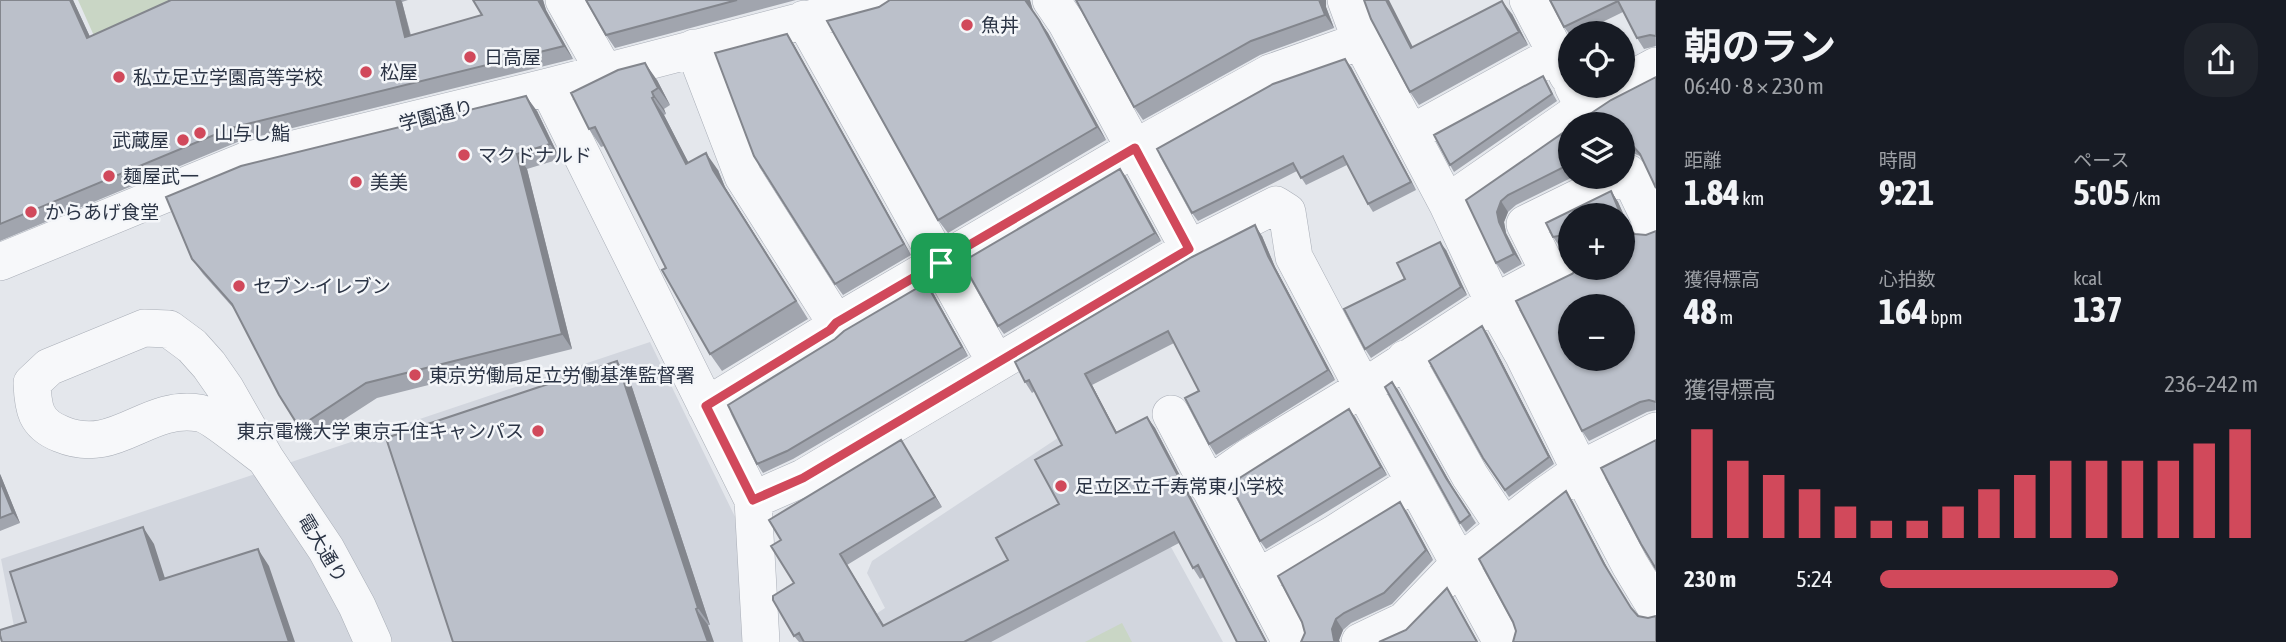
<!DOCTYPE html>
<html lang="ja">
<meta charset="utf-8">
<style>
:root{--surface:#171b24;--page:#20242c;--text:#f1f3f6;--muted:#9ea1a6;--accent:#d1495b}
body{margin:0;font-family:"Asap Condensed","Noto Sans JP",sans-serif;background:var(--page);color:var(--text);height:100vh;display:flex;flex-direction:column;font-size:26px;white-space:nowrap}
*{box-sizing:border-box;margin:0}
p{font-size:23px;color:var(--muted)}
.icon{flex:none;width:38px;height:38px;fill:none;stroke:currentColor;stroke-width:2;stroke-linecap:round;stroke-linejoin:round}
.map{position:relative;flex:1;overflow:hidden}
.panel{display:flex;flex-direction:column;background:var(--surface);width:630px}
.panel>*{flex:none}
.tools{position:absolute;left:1558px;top:21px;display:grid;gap:14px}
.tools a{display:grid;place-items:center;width:77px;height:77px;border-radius:50%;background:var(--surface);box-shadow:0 2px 5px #0004;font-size:35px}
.pin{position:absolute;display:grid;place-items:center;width:60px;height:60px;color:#fff;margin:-30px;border-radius:14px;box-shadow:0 4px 10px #0006}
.round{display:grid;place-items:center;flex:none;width:74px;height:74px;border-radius:28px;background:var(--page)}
.head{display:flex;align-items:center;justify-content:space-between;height:119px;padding:0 28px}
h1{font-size:38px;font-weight:700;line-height:52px}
.stats{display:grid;grid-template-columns:repeat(3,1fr);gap:10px;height:119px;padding:7px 28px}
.stats div{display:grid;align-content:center}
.stats b{font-size:35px;font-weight:700}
.stats small{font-size:19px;font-weight:400}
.stats p{font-size:19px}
.chart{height:196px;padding:14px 28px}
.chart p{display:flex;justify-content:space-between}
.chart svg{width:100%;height:126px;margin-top:7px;stroke:var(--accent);stroke-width:6}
ul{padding:0 28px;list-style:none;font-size:23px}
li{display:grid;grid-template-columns:112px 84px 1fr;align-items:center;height:52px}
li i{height:18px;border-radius:9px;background:var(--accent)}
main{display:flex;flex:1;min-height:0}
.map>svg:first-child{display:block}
</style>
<main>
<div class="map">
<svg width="1656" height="642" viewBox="0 0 1656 642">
<rect width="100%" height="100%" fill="#e4e7ec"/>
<path fill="#d2d6de" d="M650,342L737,521L743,642H17L1,559Z
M1097,412L1223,642H834L885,608L867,573L872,561Z"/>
<path fill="#c9d6c5" d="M78,0H203L99,47Z
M1122,623L1132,642H1085Z"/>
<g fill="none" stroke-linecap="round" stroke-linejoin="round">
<g stroke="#a9aeb7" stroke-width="38">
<path id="minor" d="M564,0L604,71
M1051,0L1066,22L1189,249
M1346,0L1361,41L1447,203L1494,303L1524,356L1581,472L1630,565L1656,608
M1528,0L1568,76
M804,19L996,363
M694,48L743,176L836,323
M1622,84L1656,66
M548,87L753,500L761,642
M1584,108L1618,86
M1412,133L1556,54
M1622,176L1628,173L1649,217L1650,225
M1447,203L1584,108L1573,86
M0,262L245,161L548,87L883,0
M1551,276L1525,224L1621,177
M1405,359L1470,476L1504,527
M706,406L830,330L836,323L1135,148L1270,73L1361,41
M1171,414L1291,642
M265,458C252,449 212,415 199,413C146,404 116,457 61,434C35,424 33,408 32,383L49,367L144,328L169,329L192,346L209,365L225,388L265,458L326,549L357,606L373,642
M1208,486L1249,457L1363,388L1494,303L1542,277L1551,276L1570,266
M753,500L803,478L1189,249L1276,205L1287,212L1294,257L1363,388L1502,642
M1257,578L1334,534L1414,483
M1360,642L1404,621L1460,563L1543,497L1589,465L1656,431"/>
</g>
<use href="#minor" stroke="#f7f8fa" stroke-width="37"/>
</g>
<path fill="#a1a5ae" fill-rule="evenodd" d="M0,0H73L90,37L170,0H408L402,2L411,35L543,0L546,10L573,59L240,141L0,241Z
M586,0H796L615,48L606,35Z
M1076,0L1326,7L1334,28L1260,55L1143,120L1134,107Z
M1550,0H1656V46L1644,49L1637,38L1623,12L1580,33H1570V35L1564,27Z
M889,1H1030L1033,11L1048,33L1106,140L948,233L938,220L879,7Z
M1512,14L1528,45L1419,105L1410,92L1413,47Z
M787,34L794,45L911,255L843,295L835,284Z
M1351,67L1416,190L1373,212L1368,204L1347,165L1306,185L1297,171L1198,221L1192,213Z
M1543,76L1557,101L1454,172L1450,165Z
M1656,77L1640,156L1630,152L1622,154V124Z
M657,80L670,105L664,109L666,114L664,115L688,162L718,170L725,187L808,319L722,371L710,354L604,146L601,147L589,129Z
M537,111L560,159L527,169L572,349L377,398L309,442L299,427L236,311L203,274L192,259Z
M1570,128V177H1573L1516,205L1508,212L1504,222L1506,233L1522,264L1504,274L1496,263L1466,200Z
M1120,169L1126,177L1161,241L1004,334L998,326Z
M1611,191L1618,202L1631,231L1635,234L1646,235L1656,231V410L1647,412L1589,441L1582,431L1516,301L1572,274L1579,268H1622V215H1570V245L1560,247L1553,237L1546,223ZM1570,306H1622V359H1570Z
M1262,236L1275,267L1335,380L1216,455L1209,444L1199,391L1174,343L1092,385L1117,433L1147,417L1155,428L1267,642H1237L1204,577L1200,579L1193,568L1179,543L991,642H799L794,636V583L781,540L901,440L942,507L847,565L884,625L1008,560L1059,504L1062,445L1035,391L1032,393L1025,382Z
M1446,250L1467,295L1371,358L1365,349L1405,279Z
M926,283L932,291L968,356L793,459L763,473L757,464Z
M1487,333L1554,464L1509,497L1483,458Z
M617,361L629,378L710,625L453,642Z
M1392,382L1398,390L1452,486L1476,523L1466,532L1460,523Z
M1355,417L1387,475L1266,549L1260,541Z
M0,474L20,523L0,531Z
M1407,512L1433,560L1392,604L1351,623L1343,630L1339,640L1301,642Z"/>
<path fill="#83868d" d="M70,0H73L97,52L87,38Z
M396,0H401L402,2L414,50L405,37Z
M538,0H543L546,10L573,59L564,46Z
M1025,0H1030L1033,11L1048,33L1106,140L1097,127Z
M1319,0H1326V7L1334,28L1325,15Z
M1386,0H1389L1420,61L1411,48Z
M1502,1L1512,14L1528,45L1519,32Z
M787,34L794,45L911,255L904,244Z
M1345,59L1351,67L1416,190L1411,182Z
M645,63L657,80L670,105L658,88Z
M652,92L664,109L666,114L654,97Z
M526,96L537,111L560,159L550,144Z
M652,98L664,115L698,181L686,164Z
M706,153L718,170L725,187L808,319L713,170Z
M517,154L527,169L572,349L562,334Z
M1120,169L1126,177L1161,241L1155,233Z
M1611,191L1618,202L1634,238L1626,228L1622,215H1621Z
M1501,201L1508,212L1504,222L1506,233L1522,264L1514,254L1499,222L1497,212Z
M1255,225L1262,236L1275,267L1335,380L1328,370L1268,256Z
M1440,242L1446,250L1467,295L1461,287Z
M926,283L932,291L968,356L962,347Z
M1482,326L1487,333L1554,464L1549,457Z
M617,361L629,378L710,625L698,608Z
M1085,374L1092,385L1123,444L1116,433Z
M1392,382L1398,390L1452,486L1476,523L1446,478Z
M1349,409L1355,417L1387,475L1381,467Z
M1147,417L1155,428L1267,642H1266Z
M901,440L908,451L942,507L935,497Z
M0,474L1,476L20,523L13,513L0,481Z
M1566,491L1573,502L1611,575L1638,619L1604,564Z
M1400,502L1407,512L1433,560L1426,550Z
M143,527L154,544L171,597L160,580Z
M258,549L269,566L295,642H289Z
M840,554L847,565L890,636L883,626Z
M1447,588L1454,599L1478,642H1477Z
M696,609L708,625L714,642H708Z
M1336,619L1343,630L1339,640L1340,642H1335L1334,640L1332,629Z"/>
<path fill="#bbc0ca" stroke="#83868d" stroke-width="2" fill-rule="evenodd" d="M0,0H70L87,38L171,0H396L405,37L482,15L473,0H538L564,46L231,128L0,224Z
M586,0H737L606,35Z
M890,0H1025L1039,20L1097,127L938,220L827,21L879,7Z
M1076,0H1319L1325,15L1251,41L1134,107Z
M1364,0H1386L1411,48L1502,1L1519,32L1410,92L1371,19Z
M1550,0H1656V36L1650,35L1637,38L1618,1L1564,27Z
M787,34L904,244L835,284L754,156L715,53Z
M1345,59L1411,182L1368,204L1343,156L1301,178L1293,163L1192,213L1157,149L1273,84Z
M645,63L658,88L652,92L654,97L652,98L686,164L706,153L713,170L796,301L710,354L662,270L666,268L595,127L589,129L571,93L618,70Z
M1543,76L1552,94L1450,165L1434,135Z
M1656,77V188L1640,154L1633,146L1622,142V124H1575L1611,100Z
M526,96L550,144L517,154L562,334L366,383L299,427L279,395L232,304L192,259L166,197L241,166Z
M1570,128V164L1508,195L1501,201L1497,212L1499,222L1514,254L1496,263L1466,200Z
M1120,169L1155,233L998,326L962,262Z
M1611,191L1621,215H1570V237L1564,235L1553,237L1546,223Z
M1622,218L1626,228L1635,234L1646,235L1656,231V402L1649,400L1640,402L1582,431L1516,301L1572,274L1579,268H1622ZM1570,306H1622V359H1570Z
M1255,225L1268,256L1328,370L1209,444L1185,398L1199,391L1168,331L1085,374L1116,433L1147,417L1266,642H1237L1198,565L1193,568L1174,532L964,642H804L799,633L794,636L773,600V596L794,583L771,546L781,540L769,520L901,440L935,497L840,554L883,626L1008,560L996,538L1059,504L1035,460L1062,445L1029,380L1025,382L1015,362L1192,257Z
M1440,242L1461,287L1365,349L1344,309L1405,279L1397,263Z
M926,283L962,347L787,451L757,464L728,405L835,339L844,331Z
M1482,326L1549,457L1505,490L1483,458L1429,361Z
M617,361L698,608L696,609L708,642H453L386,438Z
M1392,382L1446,478L1470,515L1460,523L1385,387Z
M1349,409L1381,467L1260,541L1230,484Z
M1656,440V569L1641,544L1601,468Z
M0,481L13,513L0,518Z
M1566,491L1604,564L1631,608L1638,616L1648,618L1656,616V642H1513L1516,631L1513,622L1479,559Z
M1400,502L1426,550L1384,593L1344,613L1336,619L1332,629L1334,640L1335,642H1301L1305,633L1302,622L1278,576Z
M143,527L160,580L258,549L289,642H2L0,635V630L26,622L10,572Z
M1447,588L1477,642H1379L1406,630Z"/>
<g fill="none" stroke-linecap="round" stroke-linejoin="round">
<g stroke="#fff" stroke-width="14">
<path id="route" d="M1135,148L1189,249L803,478L753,500L706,406L830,330L836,323Z"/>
</g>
<use href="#route" stroke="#d1495b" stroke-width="9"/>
</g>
<g fill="#d1495b" stroke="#f4f6f9" stroke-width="2.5">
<circle cx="967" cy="25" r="7"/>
<circle cx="470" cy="57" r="7"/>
<circle cx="366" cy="72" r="7"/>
<circle cx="119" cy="77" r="7"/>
<circle cx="200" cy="133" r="7"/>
<circle cx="183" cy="140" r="7"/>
<circle cx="464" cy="155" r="7"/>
<circle cx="109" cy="176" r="7"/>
<circle cx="356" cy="182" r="7"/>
<circle cx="31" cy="212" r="7"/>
<circle cx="239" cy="286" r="7"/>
<circle cx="415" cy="375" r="7"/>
<circle cx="538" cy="431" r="7"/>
<circle cx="1061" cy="486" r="7"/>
</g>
<g text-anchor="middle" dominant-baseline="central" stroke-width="5" stroke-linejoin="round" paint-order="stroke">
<g font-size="19" fill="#2b3445" stroke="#f4f6f9" text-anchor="start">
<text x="981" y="25">魚丼</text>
<text x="484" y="57">日高屋</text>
<text x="380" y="72">松屋</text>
<text x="133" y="77">私立足立学園高等学校</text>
<text x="214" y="133">山与し鮨</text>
<text x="169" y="140" text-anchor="end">武蔵屋</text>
<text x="478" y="155">マクドナルド</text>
<text x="123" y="176">麺屋武一</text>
<text x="370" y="182">美美</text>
<text x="45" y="212">からあげ食堂</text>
<text x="253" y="286">セブン-イレブン</text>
<text x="429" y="375">東京労働局足立労働基準監督署</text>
<text x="524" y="431" text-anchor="end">東京電機大学 東京千住キャンパス</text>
<text x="1075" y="486">足立区立千寿常東小学校</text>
</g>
<g font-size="19" fill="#2b3445" stroke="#f4f6f9">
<text transform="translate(436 115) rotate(-14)">学園通り</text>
<text transform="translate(323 548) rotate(59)">電大通り</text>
</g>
</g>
</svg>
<div class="tools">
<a><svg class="icon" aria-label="locate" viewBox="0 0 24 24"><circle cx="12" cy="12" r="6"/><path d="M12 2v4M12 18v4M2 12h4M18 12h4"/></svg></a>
<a><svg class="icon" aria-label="layers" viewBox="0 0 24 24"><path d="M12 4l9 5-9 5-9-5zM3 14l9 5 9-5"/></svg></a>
<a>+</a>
<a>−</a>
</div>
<div class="pin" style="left:941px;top:263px;background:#1e9e55"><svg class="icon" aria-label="arrive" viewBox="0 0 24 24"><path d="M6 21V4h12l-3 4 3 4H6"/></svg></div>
</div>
<section class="panel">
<div class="head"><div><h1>朝のラン</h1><p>06:40 · 8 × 230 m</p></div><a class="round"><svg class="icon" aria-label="share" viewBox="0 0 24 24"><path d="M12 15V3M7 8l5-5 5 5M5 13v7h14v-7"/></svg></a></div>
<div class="stats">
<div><p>距離</p><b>1.84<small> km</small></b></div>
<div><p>時間</p><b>9:21</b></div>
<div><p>ペース</p><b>5:05<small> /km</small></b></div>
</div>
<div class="stats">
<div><p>獲得標高</p><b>48<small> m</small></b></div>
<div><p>心拍数</p><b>164<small> bpm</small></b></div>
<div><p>kcal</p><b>137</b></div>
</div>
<div class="chart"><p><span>獲得標高</span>236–242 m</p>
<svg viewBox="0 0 160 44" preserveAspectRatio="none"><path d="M5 44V6M15 44V17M25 44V22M35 44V27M45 44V33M55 44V38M65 44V38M75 44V33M85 44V27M95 44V22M105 44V17M115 44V17M125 44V17M135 44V17M145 44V11M155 44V6"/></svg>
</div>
<ul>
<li><b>230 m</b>5:24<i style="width:63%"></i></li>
</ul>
</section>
</main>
